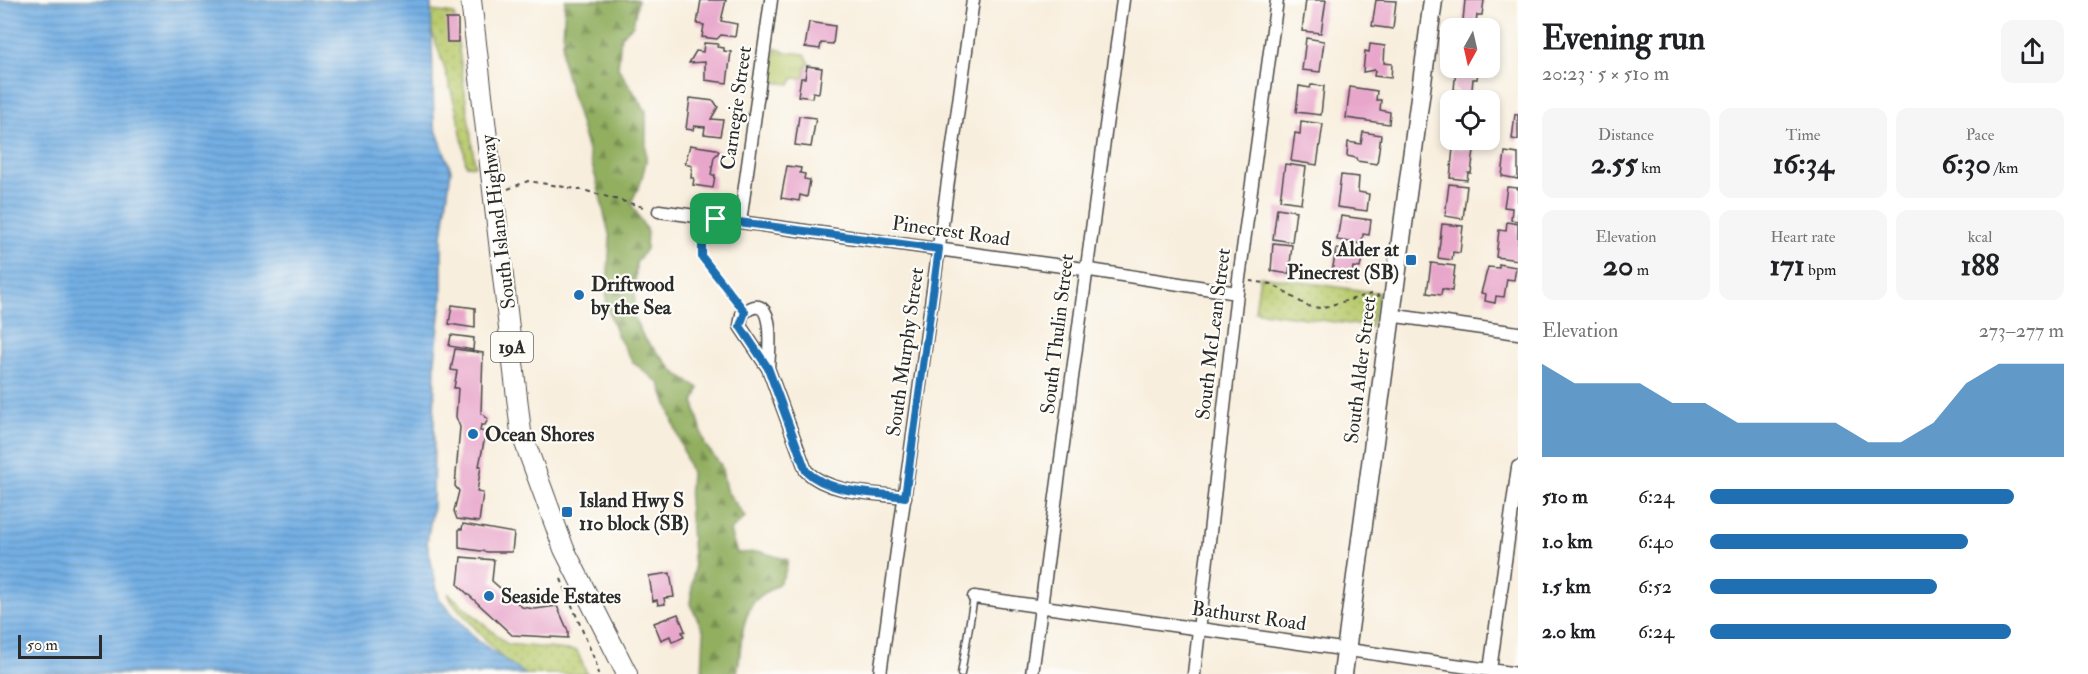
<!DOCTYPE html>
<meta charset="utf-8">
<style>
:root{--surface:#fff;--page:#f6f6f6;--text:#202124;--muted:#757577;--accent:#1f6fb2}
body{margin:0;font-family:"IM FELL Double Pica",serif;background:var(--page);color:var(--text);height:100vh;display:flex;flex-direction:column;font-size:22px;white-space:nowrap}
*{box-sizing:border-box;margin:0}
p{font-size:20px;color:var(--muted)}
.icon{flex:none;width:33px;height:33px;fill:none;stroke:currentColor;stroke-width:2;stroke-linecap:round;stroke-linejoin:round}
.map{position:relative;flex:1;overflow:hidden}
.side{display:flex;flex-direction:column;background:var(--surface);width:570px}
.side>*{flex:none}
.needle{width:39px;rotate:188deg}
.buttons{position:absolute;left:1440px;top:18px;display:grid;gap:12px}
.buttons a{display:grid;place-items:center;width:60px;height:60px;border-radius:12px;background:var(--surface);box-shadow:0 3px 9px #0003;font-size:30px}
.scale{position:absolute;left:18px;bottom:15px;width:84px;box-sizing:border-box;padding-left:6px;border:3px solid #2b2b2b;border-top:0;font-size:16px;line-height:21px;white-space:nowrap;color:#2b2b2b;-webkit-text-stroke:4px #fdfcf7;paint-order:stroke}
.pin{position:absolute;display:grid;place-items:center;width:51px;height:51px;color:#fff;margin:-26px;border-radius:12px;box-shadow:0 3px 9px #0006}
.round{display:grid;place-items:center;flex:none;width:63px;height:63px;border-radius:12px;background:var(--page)}
.head{display:flex;align-items:center;justify-content:space-between;height:102px;padding:0 24px}
h1{font-size:33px;font-weight:700;line-height:45px}
.figures{display:grid;grid-template-columns:repeat(3,1fr);gap:9px;height:102px;padding:6px 24px}
.figures div{display:grid;align-content:center;border-radius:12px;background:var(--page);text-align:center}
.figures b{font-size:30px;font-weight:700}
.figures small{font-size:16px;font-weight:400}
.figures p{font-size:16px}
.chart{height:168px;padding:12px 24px}
.chart p{display:flex;justify-content:space-between}
.chart svg{width:100%;height:108px;margin-top:6px;fill:var(--accent);opacity:.7}
ul{padding:0 24px;list-style:none;font-size:20px}
li{display:grid;grid-template-columns:96px 72px 1fr;align-items:center;height:45px}
li i{height:15px;border-radius:8px;background:var(--accent)}
main{display:flex;flex:1;min-height:0}
.map>svg:first-child{display:block}
</style>
<main>
<div class="map">
<svg width="1518" height="674" viewBox="0 0 1518 674">
<defs>
<pattern id="grass-tufts" width="24" height="20" patternUnits="userSpaceOnUse" patternTransform="scale(1.5)"><rect width="24" height="20" fill="#b9cb6e"/><path d="M3 7l-1-3M5 7V3M7 7l1-3M15 17l-1-3M17 17v-4M19 17l1-3" fill="none" stroke="#9fae5f"/></pattern>
<pattern id="forest-firs" width="22" height="20" patternUnits="userSpaceOnUse" patternTransform="scale(1.5)"><rect width="22" height="20" fill="#92af61"/><path d="M5 1l3.5 6h-7zM16 11l3.5 6h-7z" fill="#778f50"/></pattern>
<pattern id="park-dots" width="8" height="8" patternUnits="userSpaceOnUse" patternTransform="scale(1.5)"><rect width="8" height="8" fill="#b9cb6e"/><path d="M2 2h.1M6 6h.1" fill="none" stroke="#9fae5f" stroke-width="1.8" stroke-linecap="round"/></pattern>
<pattern id="water-rules" width="6" height="5" patternUnits="userSpaceOnUse" patternTransform="scale(1.5)"><rect width="6" height="5" fill="#73afe4"/><path d="M0 2.5h6" fill="none" stroke="#5f8fb9"/></pattern>
</defs>
<rect width="100%" height="100%" fill="#fdfcf7"/>
<filter id="ink" filterUnits="userSpaceOnUse"><feTurbulence type="fractalNoise" baseFrequency=".0167" numOctaves="2"/><feDisplacementMap in="SourceGraphic" scale="12" xChannelSelector="R" yChannelSelector="G"/><feConvolveMatrix kernelMatrix="1 2 1 2 8 2 1 2 1" color-interpolation-filters="sRGB"/></filter>
<filter id="wash" filterUnits="userSpaceOnUse"><feTurbulence type="fractalNoise" baseFrequency=".008" numOctaves="4" result="noise"/><feDisplacementMap in="SourceGraphic" scale="24" xChannelSelector="R" yChannelSelector="G"/><feGaussianBlur stdDeviation="1.35" result="paint"/><feColorMatrix in="noise" values="0 0 0 0 0 0 0 0 0 0 0 0 0 0 0 0 0 1.4 0 .05"/><feComposite in="paint" operator="in"/></filter>
<g filter="url(#wash)">
<rect width="100%" height="100%" fill="#f8eedd"/>
<path fill="url(#grass-tufts)" stroke="#727b4c" stroke-width="1.5" d="M775,48L785,52L805,54L810,64L806,66L805,78H794L790,84L771,82Z"/>
<path fill="url(#forest-firs)" stroke="#5e6d46" stroke-width="1.5" d="M565,0H638L633,25L621,36L618,68L646,111V161L641,182L631,203L647,231L646,249L636,263L634,317L644,338L676,373L699,388L694,403L705,445L721,465L726,490L745,517L730,531L737,553L761,552L788,560C783,595 763,586 752,605C739,627 742,651 737,674H702L704,632L690,604L694,569L689,500L691,473L660,384L633,362L618,337L606,305L610,238L596,179L562,60Z"/>
<path fill="url(#park-dots)" stroke="#727b4c" stroke-width="1.5" d="M424,10L454,14L475,166L466,165C460,111 443,60 424,10Z
M1260,276L1379,293L1371,327L1255,311Z
M448,593L507,644L577,651L587,674H519L514,671L452,602Z"/>
<path fill="url(#water-rules)" stroke="#4f6d88" stroke-width="1.5" d="M0,0H431L434,124L451,170L442,237V299L435,361L433,507L427,542L439,599L477,640L525,674H0Z"/>
<g id="blocks">
<path fill="#e8a6cb" d="M701,0H726L721,21L737,24L735,37L721,35L717,39L702,37L704,25L697,24Z
M1306,0H1326L1321,33L1302,31Z
M1376,0L1396,1L1393,29L1372,26Z
M1465,0H1484L1482,15H1477L1476,22L1463,20Z
M446,19H458V42H447Z
M809,22L835,26L833,44L821,43L820,49L805,47Z
M1306,38L1324,41L1320,72L1302,70Z
M704,43L718,44L717,47L724,48V51L731,52L727,83L705,80V62L689,63L696,51L703,52Z
M1370,44L1385,46L1384,63L1392,64L1391,78L1374,76L1375,70L1363,72L1365,51L1369,52Z
M807,66L822,68L819,93L813,92L812,98L798,96L801,78H805Z
M1456,69L1478,71L1477,79H1473L1471,100H1457L1458,90H1454Z
M1311,85L1324,86L1321,115L1296,112L1299,86L1310,88Z
M1350,87L1377,91L1376,100H1381L1380,110L1390,112L1389,124L1346,118Z
M690,98L714,101L718,107L711,119L723,120L720,136L704,134L705,127L694,126L693,130L686,129Z
M1515,114L1518,115V140L1512,139Z
M799,116L816,118L811,147L795,145Z
M1301,121L1323,124L1317,165L1291,161L1295,133L1300,134Z
M1363,132L1381,135L1377,164L1357,161L1356,158L1347,156L1348,142L1361,144Z
M690,145L716,149L719,152L714,157L711,175H715L713,188L693,185L694,178H691L692,166L685,164Z
M1453,148L1474,150L1471,173H1468L1467,180L1450,178Z
M1505,152L1518,154V179L1502,176Z
M1285,164L1306,167L1301,203L1280,200Z
M787,166L801,168L800,173L805,174L804,179L810,180L807,197L800,195L799,201L781,198Z
M1341,175L1359,177L1358,192L1369,194L1367,211L1337,207Z
M1449,184L1467,186L1463,219L1445,216Z
M1507,187L1518,188V221L1511,220L1512,208L1504,207Z
M1277,208L1296,211L1292,242L1273,239Z
M1341,216L1371,220L1369,235L1363,234L1362,244L1337,240Z
M1507,222L1518,224V260L1496,257L1499,230L1506,231Z
M1442,224L1463,226L1460,253L1453,252L1452,260L1438,258Z
M1273,243L1292,245L1289,274L1271,271Z
M1336,249L1363,253L1360,268L1353,267L1351,281L1331,278Z
M1431,263L1455,266L1452,291L1442,289L1441,295L1427,293Z
M1499,264L1516,267L1514,280L1507,279L1504,297L1496,296L1495,303L1485,301L1486,294L1481,293L1488,267L1499,268Z
M452,305L475,308V328L449,324Z
M451,335L474,338L473,350L449,346Z
M455,349L483,353L481,413L488,419L485,425H481L480,431L486,432L479,466H481L477,492L483,493L479,522L457,519L454,511L459,491L455,486L460,427L456,417L458,388H454L457,371L451,370Z
M463,524L514,533L512,552H488L459,548V529H462Z
M461,557L494,560L492,581L522,607L535,609L557,606L568,631V638L512,635L458,585Z
M670,573L674,597L664,598L665,604L658,605L657,600L653,601L649,576Z
M678,614L685,631L682,632L684,637L672,642L670,636L661,640L654,623Z"/>
</g>
</g>
<g filter="url(#ink)">
<use href="#blocks" fill-opacity="0" stroke="#4a4846" stroke-width="1.5"/>
<g fill="none" stroke-linecap="round" stroke-linejoin="round">
<g stroke="#4a4846" stroke-width="9">
<path id="lane" d="M961,674L974,597"/>
</g>
<g stroke="#4a4846" stroke-width="15">
<path id="street" d="M659,211L1084,269L1237,293
M740,222L771,0
M1389,315L1518,333
M768,368C769,352 777,285 742,314L740,326L768,368L806,471C830,494 873,493 905,497
M974,597L1518,674
M1490,670L1518,467
M880,674L973,0
M1032,674L1123,0
M1194,674L1237,293L1277,0"/>
</g>
<g stroke="#4a4846" stroke-width="21">
<path id="secondary" d="M1343,674L1433,0"/>
</g>
<g stroke="#4a4846" stroke-width="22">
<path id="primary" d="M471,0L521,432L564,549L627,674"/>
</g>
<path stroke="#4a4846" stroke-width="2" stroke-dasharray="4.5 4.5" stroke-linecap="butt" d="M508,189L528,181L583,190L647,208
M706,230L702,234V257L738,303
M1250,281L1272,284L1307,306L1320,308L1371,294L1380,296
M561,579L596,663L598,674"/>
<use href="#lane" stroke="#fff" stroke-width="6"/>
<use href="#street" stroke="#fff" stroke-width="12"/>
<use href="#secondary" stroke="#fff" stroke-width="18"/>
<use href="#primary" stroke="#fff" stroke-width="20"/>
</g>
</g>
<g fill="none" stroke-linecap="round" stroke-linejoin="round" filter="url(#ink)">
<g stroke="#fff" stroke-width="12">
<path id="route" d="M716,219L939,249L905,497C873,492 830,494 806,471L768,368L740,326L745,312L702,257V234Z"/>
</g>
<use href="#route" stroke="#1f6fb2" stroke-width="8"/>
</g>
<g fill="#1f6fb2" stroke="#fdfcf7" stroke-width="2">
<rect x="1405" y="254" width="12" height="12" rx="3"/>
<circle cx="579" cy="295" r="6"/>
<circle cx="473" cy="434" r="6"/>
<rect x="561" y="506" width="12" height="12" rx="3"/>
<circle cx="489" cy="596" r="6"/>
</g>
<g text-anchor="middle" dominant-baseline="central" stroke-width="4.5" stroke-linejoin="round" paint-order="stroke">
<rect fill="#fdfcf7" stroke="#6a6a68" stroke-width="1.5" x="491" y="332" width="42" height="30" rx="4.5"/>
<g font-size="18" font-weight="bold" fill="#2b2b2b">
<text x="512" y="347">19A</text>
</g>
<g font-size="20" fill="#2b2b2b" stroke="#fdfcf7">
<text transform="translate(736 108) rotate(-82)">Carnegie Street</text>
<text transform="translate(498 222) rotate(-97)">South Island Highway</text>
<text transform="translate(951 231) rotate(8)">Pinecrest Road</text>
<text transform="translate(1057 334) rotate(-83)">South Thulin Street</text>
<text transform="translate(1213 334) rotate(-83)">South McLean Street</text>
<text transform="translate(905 352) rotate(-82)">South Murphy Street</text>
<text transform="translate(1360 370) rotate(-83)">South Alder Street</text>
<text transform="translate(1249 616) rotate(8)">Bathurst Road</text>
</g>
<g font-size="20" font-weight="bold" fill="#2b2b2b" stroke="#fdfcf7" text-anchor="start">
<text x="1399" y="249" text-anchor="end">S Alder at<tspan x="1399" dy="23">Pinecrest (SB)</tspan></text>
<text x="591" y="284">Driftwood<tspan x="591" dy="23">by the Sea</tspan></text>
<text x="485" y="434">Ocean Shores</text>
<text x="579" y="500">Island Hwy S<tspan x="579" dy="23">110 block (SB)</tspan></text>
<text x="501" y="596">Seaside Estates</text>
</g>
</g>
</svg>
<div class="buttons">
<a><svg class="needle" viewBox="-14 -14 28 28"><path d="M0-13l5 13h-10z" fill="#e53935"/><path d="M0 13l5-13h-10z" fill="#757577"/></svg></a>
<a><svg class="icon" aria-label="locate" viewBox="0 0 24 24"><circle cx="12" cy="12" r="6"/><path d="M12 2v4M12 18v4M2 12h4M18 12h4"/></svg></a>
</div>
<div class="scale">50 m</div>
<div class="pin" style="left:716px;top:219px;background:#1e9e55"><svg class="icon" aria-label="arrive" viewBox="0 0 24 24"><path d="M6 21V4h12l-3 4 3 4H6"/></svg></div>
</div>
<section class="side">
<div class="head"><div><h1>Evening run</h1><p>20:23 · 5 × 510 m</p></div><a class="round"><svg class="icon" aria-label="share" viewBox="0 0 24 24"><path d="M12 15V3M7 8l5-5 5 5M5 13v7h14v-7"/></svg></a></div>
<div class="figures">
<div><p>Distance</p><b>2.55<small> km</small></b></div>
<div><p>Time</p><b>16:34</b></div>
<div><p>Pace</p><b>6:30<small> /km</small></b></div>
</div>
<div class="figures">
<div><p>Elevation</p><b>20<small> m</small></b></div>
<div><p>Heart rate</p><b>171<small> bpm</small></b></div>
<div><p>kcal</p><b>188</b></div>
</div>
<div class="chart"><p><span>Elevation</span>273–277 m</p>
<svg viewBox="0 0 160 44" preserveAspectRatio="none"><path d="M0 44V6L10 14L20 14L30 14L40 22L50 22L60 30L70 30L80 30L90 30L100 38L110 38L120 30L130 14L140 6L150 6L160 6V44z"/></svg>
</div>
<ul>
<li><b>510 m</b>6:24<i style="width:86%"></i></li>
<li><b>1.0 km</b>6:40<i style="width:73%"></i></li>
<li><b>1.5 km</b>6:52<i style="width:64%"></i></li>
<li><b>2.0 km</b>6:24<i style="width:85%"></i></li>
</ul>
</section>
</main>
